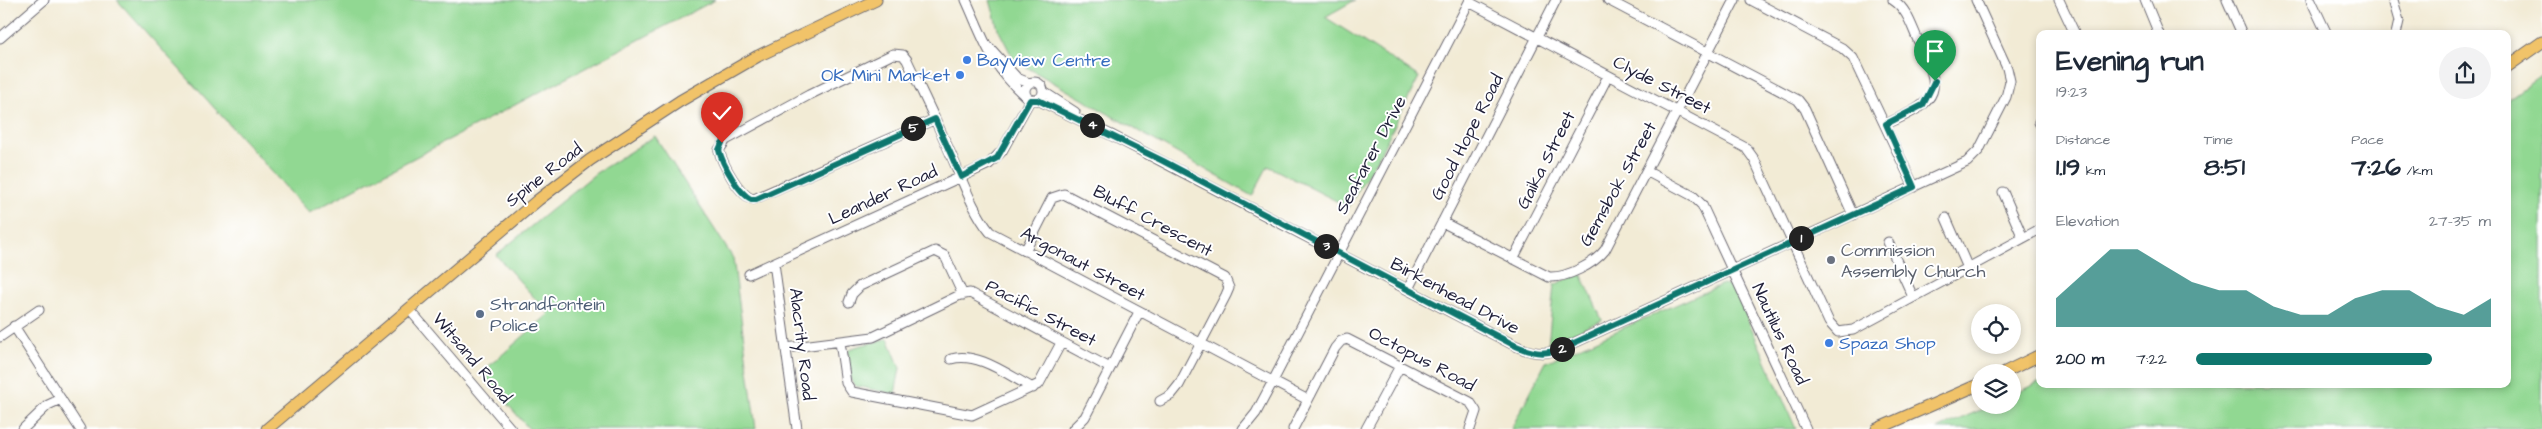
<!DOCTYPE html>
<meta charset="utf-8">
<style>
:root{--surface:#fff;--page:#f2f2f3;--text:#1f2937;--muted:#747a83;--accent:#0f766e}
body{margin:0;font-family:"Architects Daughter",sans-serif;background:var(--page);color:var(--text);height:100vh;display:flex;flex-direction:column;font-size:19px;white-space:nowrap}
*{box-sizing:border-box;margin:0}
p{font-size:16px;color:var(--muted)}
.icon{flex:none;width:28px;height:28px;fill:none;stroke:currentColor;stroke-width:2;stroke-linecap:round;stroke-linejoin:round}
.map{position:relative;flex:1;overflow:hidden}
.side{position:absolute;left:2036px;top:30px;width:475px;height:358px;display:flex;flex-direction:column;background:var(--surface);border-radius:10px;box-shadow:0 2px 8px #0003}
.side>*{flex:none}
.fabs{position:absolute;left:1971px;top:304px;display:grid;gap:10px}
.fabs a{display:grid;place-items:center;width:50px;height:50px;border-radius:50%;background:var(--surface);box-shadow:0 2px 8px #0003;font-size:25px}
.pin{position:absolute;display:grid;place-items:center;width:42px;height:42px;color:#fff;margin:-51px -21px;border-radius:50% 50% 50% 0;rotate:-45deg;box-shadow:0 0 5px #0007}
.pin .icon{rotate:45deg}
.km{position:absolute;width:25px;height:25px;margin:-12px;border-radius:50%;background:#222;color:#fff;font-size:14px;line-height:25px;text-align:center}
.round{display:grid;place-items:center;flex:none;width:52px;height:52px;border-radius:26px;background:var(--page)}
.summary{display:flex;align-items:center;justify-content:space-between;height:85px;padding:0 20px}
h1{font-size:28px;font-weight:700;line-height:38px}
.metrics{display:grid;grid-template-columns:repeat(3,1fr);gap:8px;height:85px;padding:5px 20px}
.metrics div{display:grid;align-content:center}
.metrics b{font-size:25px;font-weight:700}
.metrics small{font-size:14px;font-weight:400}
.metrics p{font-size:14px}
.chart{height:140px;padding:10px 20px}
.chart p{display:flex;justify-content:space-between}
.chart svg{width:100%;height:90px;margin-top:5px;fill:var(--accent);opacity:.7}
ul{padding:0 20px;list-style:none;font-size:16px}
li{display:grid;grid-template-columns:80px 60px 1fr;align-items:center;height:38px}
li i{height:12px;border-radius:6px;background:var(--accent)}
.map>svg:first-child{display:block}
</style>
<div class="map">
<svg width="2542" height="429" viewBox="0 0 2542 429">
<rect width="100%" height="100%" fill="#fff"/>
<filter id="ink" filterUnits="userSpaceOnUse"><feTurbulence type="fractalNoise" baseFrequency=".02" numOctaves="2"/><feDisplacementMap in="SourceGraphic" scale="10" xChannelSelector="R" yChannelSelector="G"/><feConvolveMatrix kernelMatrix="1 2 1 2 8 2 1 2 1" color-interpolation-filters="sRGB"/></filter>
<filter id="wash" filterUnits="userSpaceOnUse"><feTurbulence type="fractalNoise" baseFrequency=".0096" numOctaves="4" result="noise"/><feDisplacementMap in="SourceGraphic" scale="20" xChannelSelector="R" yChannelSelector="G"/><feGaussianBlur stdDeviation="1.12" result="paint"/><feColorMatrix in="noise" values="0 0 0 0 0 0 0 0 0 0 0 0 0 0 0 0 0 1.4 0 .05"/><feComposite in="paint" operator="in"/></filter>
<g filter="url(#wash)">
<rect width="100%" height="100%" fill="#f2ebd5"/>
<path fill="#91d892" stroke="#5a7d66" d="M117,0H715L309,213Z
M990,0H1355L1325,17L1419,77L1380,154L1348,207L1268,166L1252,196L1014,60L998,29Z
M2542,75V429H1937L1992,405H2012L2013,395L2040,382L2508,384V99Z
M655,136L733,258L756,429H529L481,373L549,314L496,255L596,173Z
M1581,273L1602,320L1548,345L1554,285Z
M1723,284L1733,286L1796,429H1511L1546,362Z
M888,338L900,368L895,394L856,386L851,381L848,351C856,344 874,344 888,338Z"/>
</g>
<g filter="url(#ink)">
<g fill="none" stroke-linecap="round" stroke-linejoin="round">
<g stroke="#6b6871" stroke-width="11">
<path id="minor" d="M966,0C985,42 990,64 1025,96
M1608,0L1798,100L1805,109L1853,215
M1751,0L1842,48L1853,58L1914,187
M2059,0L2075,34
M2145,0L2159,34
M2227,0L2242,34
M2311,0L2327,34
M2393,0L2399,21L2396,34
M1469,2L1746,148L1754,159L1829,322L1838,332L1853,330L2040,229
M0,38L44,0
M990,48L1017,78L1029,83
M1025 91a9 9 0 1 1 18 0a9 9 0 1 1-18 0Z
M1044,92L1075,112
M1038,100L1111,135L1512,344C1530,353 1544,356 1563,348L1967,162L1979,150L2006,97L2010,81L2007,68L1976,0
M935,119L754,199C740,197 722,163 719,150L726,140L809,95L893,54L903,55L907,60C922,92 938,124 952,157C963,182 973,211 990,232L1308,400
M2039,122L2040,124
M1886,124C1942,100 1943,91 1917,38C1911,24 1906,8 1893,0
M1646,171L1693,196L1702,205L1806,429
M2003,192L2023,238
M1946,218L1968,268
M1442,222L1549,277C1567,278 1594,264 1605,250L1735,0
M1888,242L1913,297
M1025,251L1052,198L1064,194L1225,278L1229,288L1226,295L1179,385L1171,395L1160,401
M1513,259L1608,76
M774,263L797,429
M749,274L989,164L1002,151L1030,100
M1408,289L1556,0
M849,302L852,294L860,286L935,251L945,256L963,295
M409,309L511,429
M14,326L80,429
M0,337L39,310
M840,342L846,383L852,392L972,415L1039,384L1061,343
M786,348L873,337L960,295L970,293L1110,368
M951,359C978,351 1009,376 1033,388
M23,429L48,405L61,399
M1073,429L1085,417L1139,312
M1243,429L1256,413L1273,381L1470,0
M1293,429L1335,348L1341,341L1347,339L1470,402L1476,411L1470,429
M1366,429L1400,366"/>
</g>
<g stroke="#6b6871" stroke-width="13">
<path id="major" d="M2508,66L2542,42
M2005,372L2040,355
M267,429L538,200L590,160L680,101L758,56L876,0
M1877,429L1980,384"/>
</g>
<use href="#minor" stroke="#fff" stroke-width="9"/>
<use href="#major" stroke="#f1c369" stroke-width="11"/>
</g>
</g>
<g fill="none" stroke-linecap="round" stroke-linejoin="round" filter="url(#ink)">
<g stroke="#fff" stroke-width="10">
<path id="route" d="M722,143L719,150C722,163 740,197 754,200L935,119L961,177L997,158L1030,100H1038L1163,161L1512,344C1530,353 1544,356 1563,348L1914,187L1886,124L1923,105L1935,81"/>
</g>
<use href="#route" stroke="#0f766e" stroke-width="6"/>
</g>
<g fill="#3f7fe0" stroke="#fff" stroke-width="2">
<circle cx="967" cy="60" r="5"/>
<circle cx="960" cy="75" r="5"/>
<circle cx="1829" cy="343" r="5"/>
</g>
<circle fill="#6b7280" stroke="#fff" stroke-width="2" cx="1831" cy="260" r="5"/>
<circle fill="#5c6f8a" stroke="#fff" stroke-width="2" cx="480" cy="314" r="5"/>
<g text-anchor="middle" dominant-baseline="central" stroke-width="4" stroke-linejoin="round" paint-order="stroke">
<g font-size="18" fill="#366cbe" stroke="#fff" text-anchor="start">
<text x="977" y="60">Bayview Centre</text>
<text x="950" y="75" text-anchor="end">OK Mini Market</text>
<text x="1839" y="343">Spaza Shop</text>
</g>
<g font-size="18" fill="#22223b" stroke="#fff">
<text transform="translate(1662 85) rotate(27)">Clyde Street</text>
<text transform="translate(1467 137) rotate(-63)">Good Hope Road</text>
<text transform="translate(1371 155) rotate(-62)">Seafarer Drive</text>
<text transform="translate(1546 160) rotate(-63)">Gaika Street</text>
<text transform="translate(544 175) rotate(-38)">Spine Road</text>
<text transform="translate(1618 184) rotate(-61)">Gemsbok Street</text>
<text transform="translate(883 195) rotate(-25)">Leander Road</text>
<text transform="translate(1153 221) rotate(28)">Bluff Crescent</text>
<text transform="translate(1083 264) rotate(28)">Argonaut Street</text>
<text transform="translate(1455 296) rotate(28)">Birkenhead Drive</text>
<text transform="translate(1041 313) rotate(28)">Pacific Street</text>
<text transform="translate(1780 334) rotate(65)">Nautilus Road</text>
<text transform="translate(802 344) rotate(83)">Alacrity Road</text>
<text transform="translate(472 358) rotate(50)">Witsand Road</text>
<text transform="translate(1422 359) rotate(28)">Octopus Road</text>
</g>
<g font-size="18" fill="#5b616d" stroke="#fff" text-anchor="start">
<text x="1841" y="250">Commission<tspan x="1841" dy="21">Assembly Church</tspan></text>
</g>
<g font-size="18" fill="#4e5e75" stroke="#fff" text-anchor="start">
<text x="490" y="304">Strandfontein<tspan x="490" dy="21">Police</tspan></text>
</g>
</g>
</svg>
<div class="fabs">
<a><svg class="icon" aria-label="locate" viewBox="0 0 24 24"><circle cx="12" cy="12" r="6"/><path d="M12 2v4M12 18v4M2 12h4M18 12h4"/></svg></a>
<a><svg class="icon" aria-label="layers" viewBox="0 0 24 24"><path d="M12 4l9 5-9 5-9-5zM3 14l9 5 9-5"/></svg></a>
</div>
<div class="pin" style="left:1935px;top:81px;background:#1e9e55"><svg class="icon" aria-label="arrive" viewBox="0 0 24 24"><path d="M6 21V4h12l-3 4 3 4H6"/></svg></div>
<div class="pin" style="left:722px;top:143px;background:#d93025"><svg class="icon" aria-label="check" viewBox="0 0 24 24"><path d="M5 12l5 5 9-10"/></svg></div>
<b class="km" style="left:1801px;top:238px">1</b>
<b class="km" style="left:1562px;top:349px">2</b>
<b class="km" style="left:1326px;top:246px">3</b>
<b class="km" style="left:1092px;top:125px">4</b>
<b class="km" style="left:913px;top:128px">5</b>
<section class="side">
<div class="summary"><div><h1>Evening run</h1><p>19:23</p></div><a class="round"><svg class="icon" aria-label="share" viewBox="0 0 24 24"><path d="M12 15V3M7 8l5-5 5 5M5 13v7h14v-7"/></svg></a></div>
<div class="metrics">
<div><p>Distance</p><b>1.19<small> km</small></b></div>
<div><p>Time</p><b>8:51</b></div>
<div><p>Pace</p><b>7:26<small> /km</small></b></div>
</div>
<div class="chart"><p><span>Elevation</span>27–35 m</p>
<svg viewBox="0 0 160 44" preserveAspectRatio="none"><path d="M0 44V30L10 18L20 6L30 6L40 14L50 22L60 26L70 26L80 34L90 38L100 38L110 30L120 26L130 26L140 34L150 38L160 30V44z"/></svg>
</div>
<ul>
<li><b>200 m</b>7:22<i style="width:80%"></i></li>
</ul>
</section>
</div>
